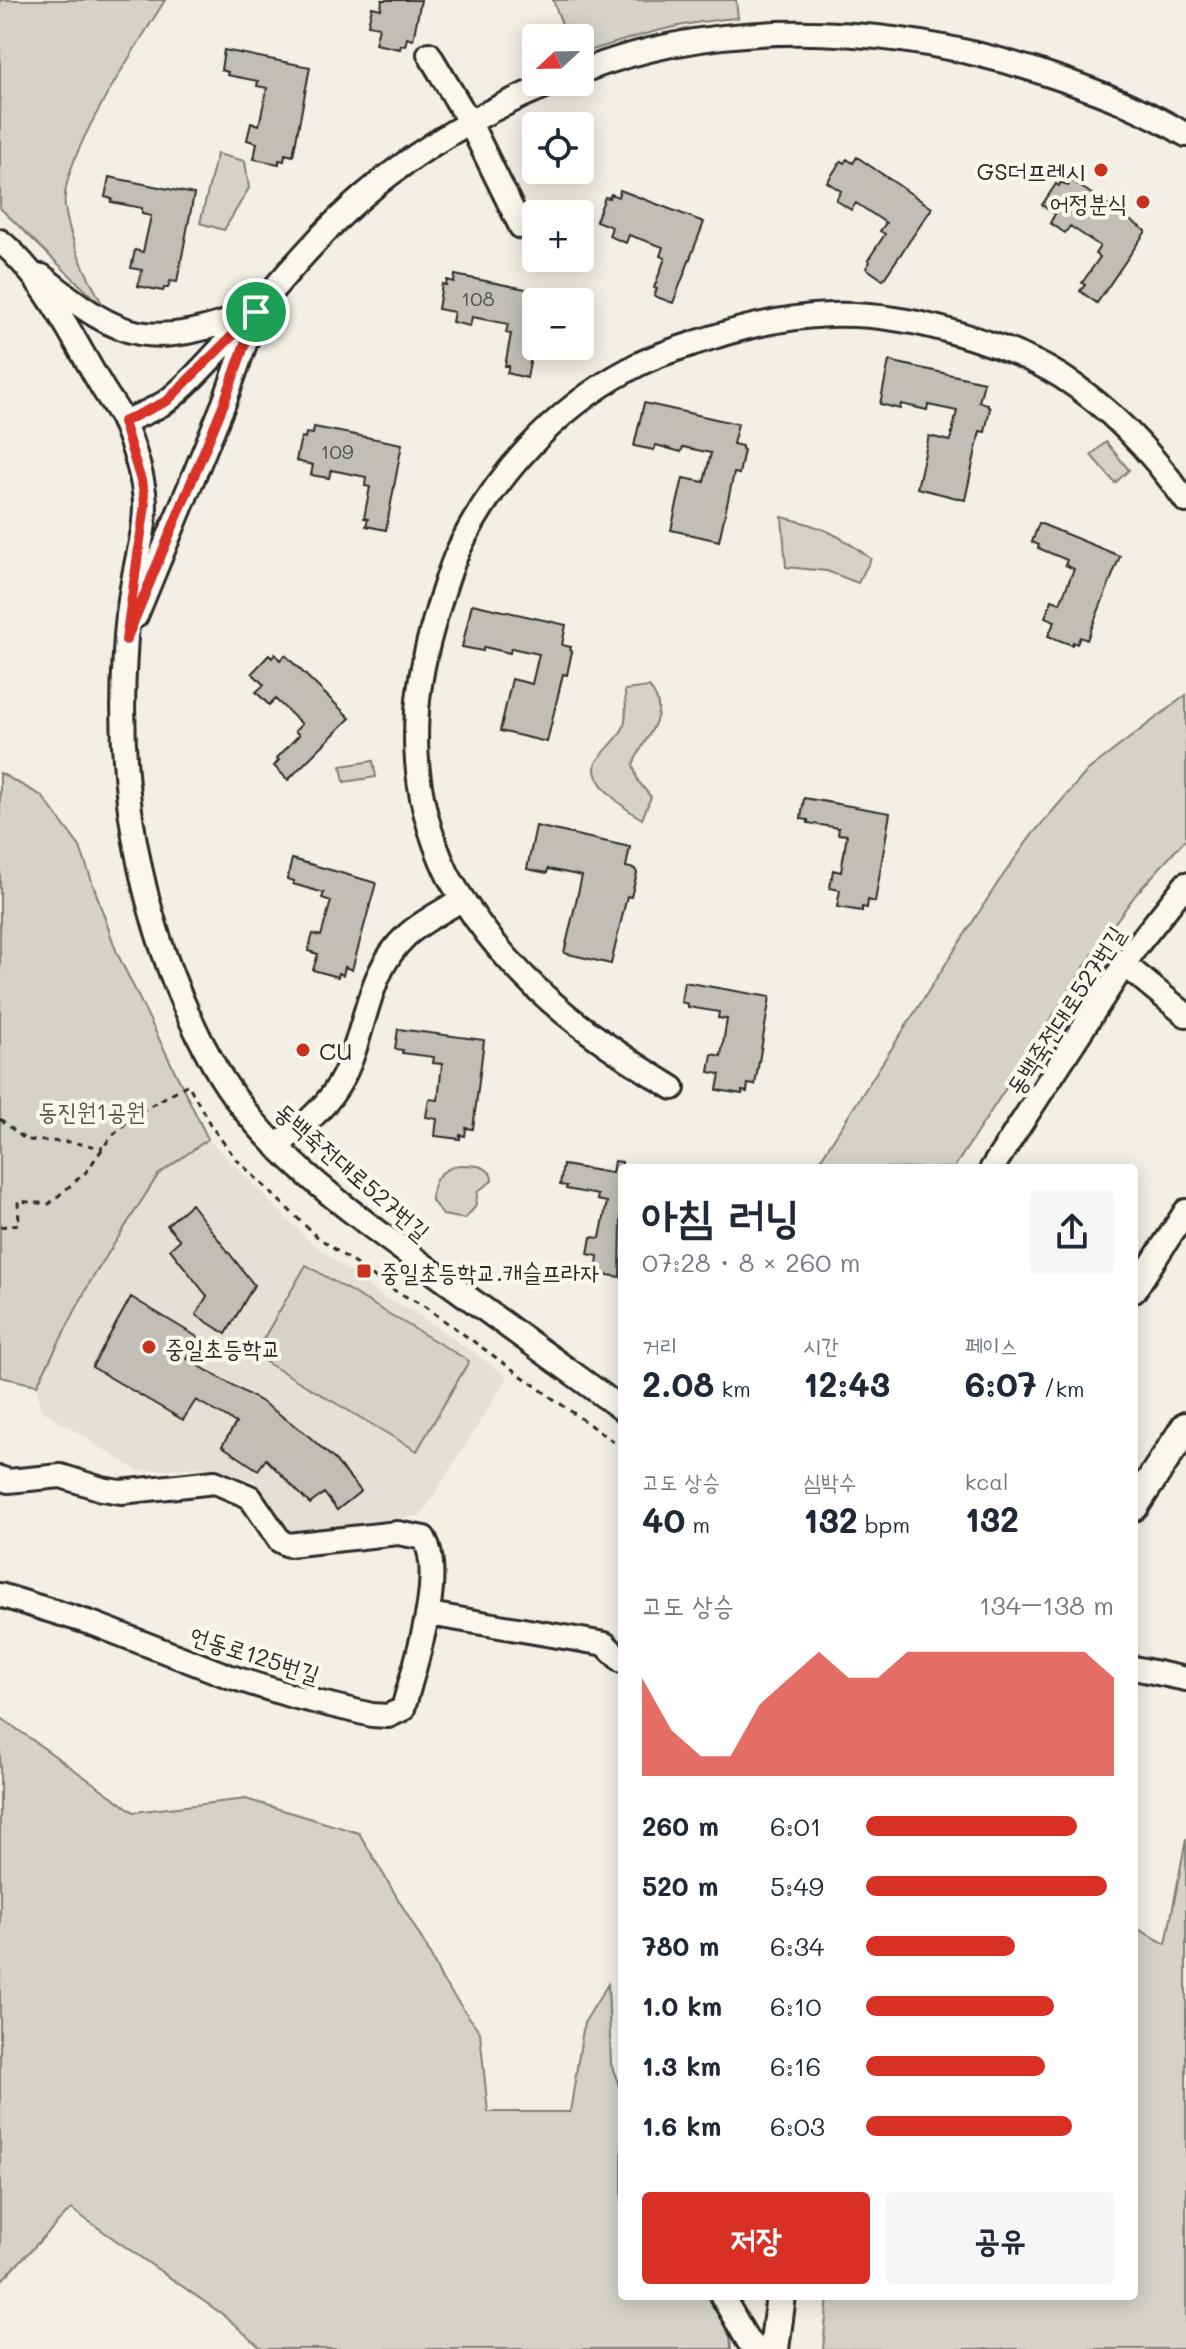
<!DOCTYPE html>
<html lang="ko">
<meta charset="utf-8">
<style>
:root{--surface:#fff;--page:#f6f6f7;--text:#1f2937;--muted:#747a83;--accent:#d93025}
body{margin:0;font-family:Mali,"Poor Story",sans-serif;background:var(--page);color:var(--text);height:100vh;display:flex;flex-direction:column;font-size:30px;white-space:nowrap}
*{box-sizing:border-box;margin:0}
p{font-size:26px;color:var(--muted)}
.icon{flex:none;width:44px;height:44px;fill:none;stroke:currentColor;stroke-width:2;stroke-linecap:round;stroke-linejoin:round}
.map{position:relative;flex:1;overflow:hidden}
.sheet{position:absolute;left:618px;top:1164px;width:520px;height:1136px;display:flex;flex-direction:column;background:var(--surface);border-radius:8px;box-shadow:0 4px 20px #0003}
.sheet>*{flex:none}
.needle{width:52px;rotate:248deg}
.fabs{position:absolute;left:522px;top:24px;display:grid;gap:16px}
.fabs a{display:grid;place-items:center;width:72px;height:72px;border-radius:8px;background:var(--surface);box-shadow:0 4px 20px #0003;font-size:40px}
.pin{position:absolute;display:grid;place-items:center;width:68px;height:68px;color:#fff;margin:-34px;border:4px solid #fff;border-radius:50%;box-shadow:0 2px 8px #0007}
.round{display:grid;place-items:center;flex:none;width:84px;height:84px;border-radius:8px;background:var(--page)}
.overview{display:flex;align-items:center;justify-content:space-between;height:136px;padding:0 24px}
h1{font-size:44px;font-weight:800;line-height:60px}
.figures{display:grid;grid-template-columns:repeat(3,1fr);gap:12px;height:136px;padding:8px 24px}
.figures div{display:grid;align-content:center}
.figures b{font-size:34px;font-weight:800}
.figures small{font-size:22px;font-weight:400}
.figures p{font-size:22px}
.chart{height:224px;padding:16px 24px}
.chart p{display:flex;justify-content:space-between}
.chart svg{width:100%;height:144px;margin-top:8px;fill:var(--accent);opacity:.7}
.primary-button{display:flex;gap:16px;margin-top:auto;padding:16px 24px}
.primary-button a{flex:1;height:92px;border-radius:8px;background:var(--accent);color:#fff;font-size:32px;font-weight:800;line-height:92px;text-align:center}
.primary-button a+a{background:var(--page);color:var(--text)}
ul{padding:0 24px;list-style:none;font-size:26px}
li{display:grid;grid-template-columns:128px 96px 1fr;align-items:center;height:60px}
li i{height:20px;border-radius:10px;background:var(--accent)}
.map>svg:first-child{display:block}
</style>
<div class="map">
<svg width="1186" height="2349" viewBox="0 0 1186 2349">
<rect width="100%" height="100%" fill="#f3efe4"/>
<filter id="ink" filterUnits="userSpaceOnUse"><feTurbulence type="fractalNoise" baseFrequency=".0125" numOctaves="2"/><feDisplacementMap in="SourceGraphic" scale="16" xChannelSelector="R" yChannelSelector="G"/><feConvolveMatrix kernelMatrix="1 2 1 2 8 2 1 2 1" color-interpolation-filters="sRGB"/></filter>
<g filter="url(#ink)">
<path fill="#e4e0d6" d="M208,1139L307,1239L381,1296L416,1313L508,1377L421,1516L288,1531L254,1481L205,1467L138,1471L40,1409L37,1385L90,1282L158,1175Z"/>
<path fill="#d5d2c9" stroke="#807e7a" stroke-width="2" d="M0,0H165C139,44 58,160 65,207C70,243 88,278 105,309L0,208Z
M553,0H736L738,18C683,21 632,37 580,54V38H567Z
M217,154L245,161L249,188L224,230L200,223Z
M1106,442L1129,470L1115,483L1091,455Z
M782,517C821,526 839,534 871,559L858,583L827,571L786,567Z
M649,687C674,714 642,739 633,765L638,781L651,797L642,819C628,811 588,782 596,763C603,750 617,742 623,728C628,716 625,702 625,690Z
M1186,695V839L1137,893L1102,940L954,1168H815L997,884L1031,836L1088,770Z
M373,761L376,777L344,782L341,766Z
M0,773L42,796L80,847L117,953L208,1139L158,1175L90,1282L37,1385L0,1377Z
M459,1165C472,1165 492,1164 492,1181L478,1191L475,1207L465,1219L443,1215L432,1201C431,1181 439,1170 459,1165Z
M306,1265L469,1361L417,1451L254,1355Z
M0,1717L134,1812L246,1799L359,1833L427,1948L442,1980L480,2032L488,2112H570L584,2023L608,1984L611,2064L622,2094V2296H718L729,2317L731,2349H262L225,2316L71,2209L0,2282Z
M1186,1839V2349H823L828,2296H1134V1927L1166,1944Z"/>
<path fill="#c0beb6" stroke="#2b2b2b" stroke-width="2" d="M382,0H421L413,40L407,38L405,46L401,45L400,49L375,44L379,27L368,25L372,7L381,9Z
M224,50L310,67L293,156L285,154L284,161L279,160V164L254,159L257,143L247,140L251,123L259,125L267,88L257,86L258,81L227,75L228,72L221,70Z
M857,157L932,208L883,280L866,268L870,262L868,260L885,234L880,231L886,223L856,203L851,210L836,200L841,191L827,182L841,161L844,163L847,159L853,163Z
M109,177L194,194L177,282L170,281L168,288H164L163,291L138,286L142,270L131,268L135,250L143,252L151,216L142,214V208L111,202L112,199L105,197Z
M1071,180L1146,231L1097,303L1080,291L1085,285L1082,283L1100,257L1095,254L1100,246L1070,226L1065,233L1050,223L1055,214L1042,205L1056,184L1059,186L1061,182L1068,186Z
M620,190L704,222L673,303L654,296L657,289L654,288L665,258L660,256L663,247L629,235L626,243L609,236L612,227L596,221L605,197L609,198L611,194L618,197Z
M455,275L536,291V331L527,378L507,373L509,366H505L511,334L506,333L508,324L472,317L470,326L452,322L454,312L438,309L442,284L446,285L447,280L454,282Z
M889,361L984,382L979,402L988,404V407L990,408L985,432L980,431L965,500L917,488L929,436L950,441L957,411L928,405L927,410L901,404L900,409L880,404Z
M644,403L738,424L733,444L742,446V449L744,450L739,474L734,473L719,541L671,530L683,478L704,482L711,453L683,447L681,452L656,445L654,450L634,446Z
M314,427L402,444L386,530L366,526L368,519L364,518L370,487L365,486L366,477L331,470L329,478L311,475L313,465L296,461L301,437L305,438L306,433L313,434Z
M1039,523L1120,556L1087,640L1080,637L1077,644L1073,642L1072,645L1048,636L1055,621L1045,617L1052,600L1060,603L1074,569L1065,565L1067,560L1038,548L1039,545L1032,542Z
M472,604L566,625L562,645L571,647L570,650L572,651L567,675L563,674L547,742L500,731L512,679L532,684L539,654L511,648L510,653L484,647L483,651L462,647Z
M275,654L280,660L285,655L350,718L288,780L274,766L279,760L277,758L299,735L295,731L302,724L275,699L269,705L256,692L264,685L252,673L269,655L272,658Z
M804,798L890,813L875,902L868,900L867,908L862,907V911L837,907L840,890L830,888L833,870L841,872L847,835L838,834L839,828L808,823V820L801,819Z
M536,826L630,847L626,867L635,869L637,873L631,897L627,896L611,964L564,953L582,876L548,869L547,873L527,869Z
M292,859L376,883L352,970L345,967L343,975L339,973L338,977L313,970L318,954L308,951L313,934L321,936L331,901L322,898L324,893L293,884L294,881L287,879Z
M684,982L770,997L755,1085L748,1084L747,1092L742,1091V1094L717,1090L720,1074L709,1072L712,1054L721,1056L727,1019L718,1018L719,1012L688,1007V1004L681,1002Z
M398,1029L484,1040L473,1129L466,1128L465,1136L460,1135V1139L435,1136L437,1119L426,1117L429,1099L438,1100L442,1064L433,1063L434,1057L402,1053L403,1050L395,1049Z
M614,1161L622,1162L620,1277L596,1273L598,1256L588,1254L591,1237L600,1238L607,1202L597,1200L598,1195L566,1189L567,1186L560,1185L563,1165L612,1173Z
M191,1204L254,1285L226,1334L196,1315L207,1296L170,1249L180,1240L167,1225Z
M131,1297L199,1338L187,1359L265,1404L304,1432L335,1460L361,1491L337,1510L324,1493L310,1504L266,1459L258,1470L222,1446L236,1423L196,1400L183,1420L92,1367Z"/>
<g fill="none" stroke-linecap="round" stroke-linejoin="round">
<g stroke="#2b2b2b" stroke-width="28">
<path id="minor" d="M429,54L470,123L521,227
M580,72C733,12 912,26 1064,80C1106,95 1148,111 1186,135
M0,241C45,278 72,337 102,387C109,399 118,410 124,423C132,443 141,470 144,492C148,520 139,548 134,576C129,602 126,628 125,654C115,796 145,943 215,1067C264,1153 358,1217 437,1275C499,1320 560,1364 622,1409
M42,276C125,344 151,348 251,314
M123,422C138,416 154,410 167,401C187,386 203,367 220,349C256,311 289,269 326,231C389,166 471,115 555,82
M136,616L224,403L253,321
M1124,964L1186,1015
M673,1088C595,1040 530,995 476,919C466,904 455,889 447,873C409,792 408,711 433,626C440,601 447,576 457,553C492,478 555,409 628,370C652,356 680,348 707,339C795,310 866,306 956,333C993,344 1029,356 1062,377C1112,409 1152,453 1186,501
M276,1146C299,1129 323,1111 338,1086C367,1039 363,976 406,936C422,921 444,911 462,899
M992,1168L1135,948L1186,884
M1134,1291L1186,1211
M0,1478L8,1481L61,1476L102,1489L121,1492L215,1482L250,1497L280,1541L288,1545L398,1533L424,1538C446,1576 414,1667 403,1709L388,1716L372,1715L292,1696L228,1676L94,1624L0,1595
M429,1614L605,1644L622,1661
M1134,1668L1186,1679
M722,2296L748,2341L756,2349"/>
</g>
<g stroke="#2b2b2b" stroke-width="34">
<path id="major" d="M1134,1506L1186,1427
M774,2349L781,2296"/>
</g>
<path stroke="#2b2b2b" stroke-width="3" stroke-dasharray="6 6" stroke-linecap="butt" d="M0,1119L26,1140L70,1142L103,1148
M0,1227L19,1224L18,1201L49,1204L86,1172L110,1138L133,1116L188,1084L211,1126L236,1159L315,1235L386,1286L424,1306L622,1448"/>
<use href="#minor" stroke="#fbf7ec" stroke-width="22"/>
<use href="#major" stroke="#fbf7ec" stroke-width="28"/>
</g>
</g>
<g fill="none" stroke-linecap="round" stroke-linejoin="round" filter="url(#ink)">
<g stroke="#fff" stroke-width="16">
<path id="route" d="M256,312L224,403L126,640L145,505L143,487L123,422L167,401Z"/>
</g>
<use href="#route" stroke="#d93025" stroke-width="10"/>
</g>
<g fill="#c8321e" stroke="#fbf7ec" stroke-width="3">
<circle cx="1101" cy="170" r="8"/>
<circle cx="1143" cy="202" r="8"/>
<circle cx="303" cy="1050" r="8"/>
<rect x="356" y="1263" width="16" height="16" rx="4"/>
<circle cx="149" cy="1347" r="8"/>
</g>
<g text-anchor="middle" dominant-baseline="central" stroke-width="8" stroke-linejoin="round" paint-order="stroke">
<g font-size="20" fill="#50504e">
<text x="478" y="298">108</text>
<text x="337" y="451">109</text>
</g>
<g font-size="24" fill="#2b2b2b" stroke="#fbf7ec" text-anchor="start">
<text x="1085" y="170" text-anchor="end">GS더프레시</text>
<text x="1127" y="202" text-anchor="end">어정분식</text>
<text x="319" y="1050">CU</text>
<text x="380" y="1271">중일초등학교.캐슬프라자</text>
<text x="165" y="1347">중일초등학교</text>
</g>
<g font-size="24" fill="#2b2b2b" stroke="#fbf7ec">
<text transform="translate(1065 1010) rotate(-57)">동백죽전대로527번길</text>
<text transform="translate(353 1171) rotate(41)">동백죽전대로527번길</text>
<text transform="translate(255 1654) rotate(18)">언동로125번길</text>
</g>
<g font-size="24" fill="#565552" stroke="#fbf7ec">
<text x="92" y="1110">동진원1공원</text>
</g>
</g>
</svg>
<div class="fabs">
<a><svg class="needle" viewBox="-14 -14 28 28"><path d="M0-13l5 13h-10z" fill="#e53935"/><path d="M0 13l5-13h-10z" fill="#747a83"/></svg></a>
<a><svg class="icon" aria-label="locate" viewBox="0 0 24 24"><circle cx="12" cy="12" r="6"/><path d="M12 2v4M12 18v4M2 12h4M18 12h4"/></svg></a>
<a>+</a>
<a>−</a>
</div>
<div class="pin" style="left:256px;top:312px;background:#1e9e55"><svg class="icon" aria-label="arrive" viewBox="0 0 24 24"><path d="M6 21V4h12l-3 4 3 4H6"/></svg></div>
<section class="sheet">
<div class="overview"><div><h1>아침 러닝</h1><p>07:28 · 8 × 260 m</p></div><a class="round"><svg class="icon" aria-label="share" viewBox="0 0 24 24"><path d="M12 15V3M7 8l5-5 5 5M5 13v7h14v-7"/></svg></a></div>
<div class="figures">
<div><p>거리</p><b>2.08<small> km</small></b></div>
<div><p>시간</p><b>12:43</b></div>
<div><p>페이스</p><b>6:07<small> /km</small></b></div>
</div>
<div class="figures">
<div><p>고도 상승</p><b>40<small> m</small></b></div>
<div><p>심박수</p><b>132<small> bpm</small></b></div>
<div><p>kcal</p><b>132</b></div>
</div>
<div class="chart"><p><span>고도 상승</span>134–138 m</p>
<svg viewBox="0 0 160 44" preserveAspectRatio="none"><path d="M0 44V14L10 30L20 38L30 38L40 22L50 14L60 6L70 14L80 14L90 6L100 6L110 6L120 6L130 6L140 6L150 6L160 14V44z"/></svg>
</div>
<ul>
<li><b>260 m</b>6:01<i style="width:85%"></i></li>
<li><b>520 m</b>5:49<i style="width:97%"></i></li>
<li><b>780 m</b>6:34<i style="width:60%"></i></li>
<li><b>1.0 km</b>6:10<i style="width:76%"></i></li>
<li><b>1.3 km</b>6:16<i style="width:72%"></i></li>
<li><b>1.6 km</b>6:03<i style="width:83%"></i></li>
</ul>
<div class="primary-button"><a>저장</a><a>공유</a></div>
</section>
</div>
